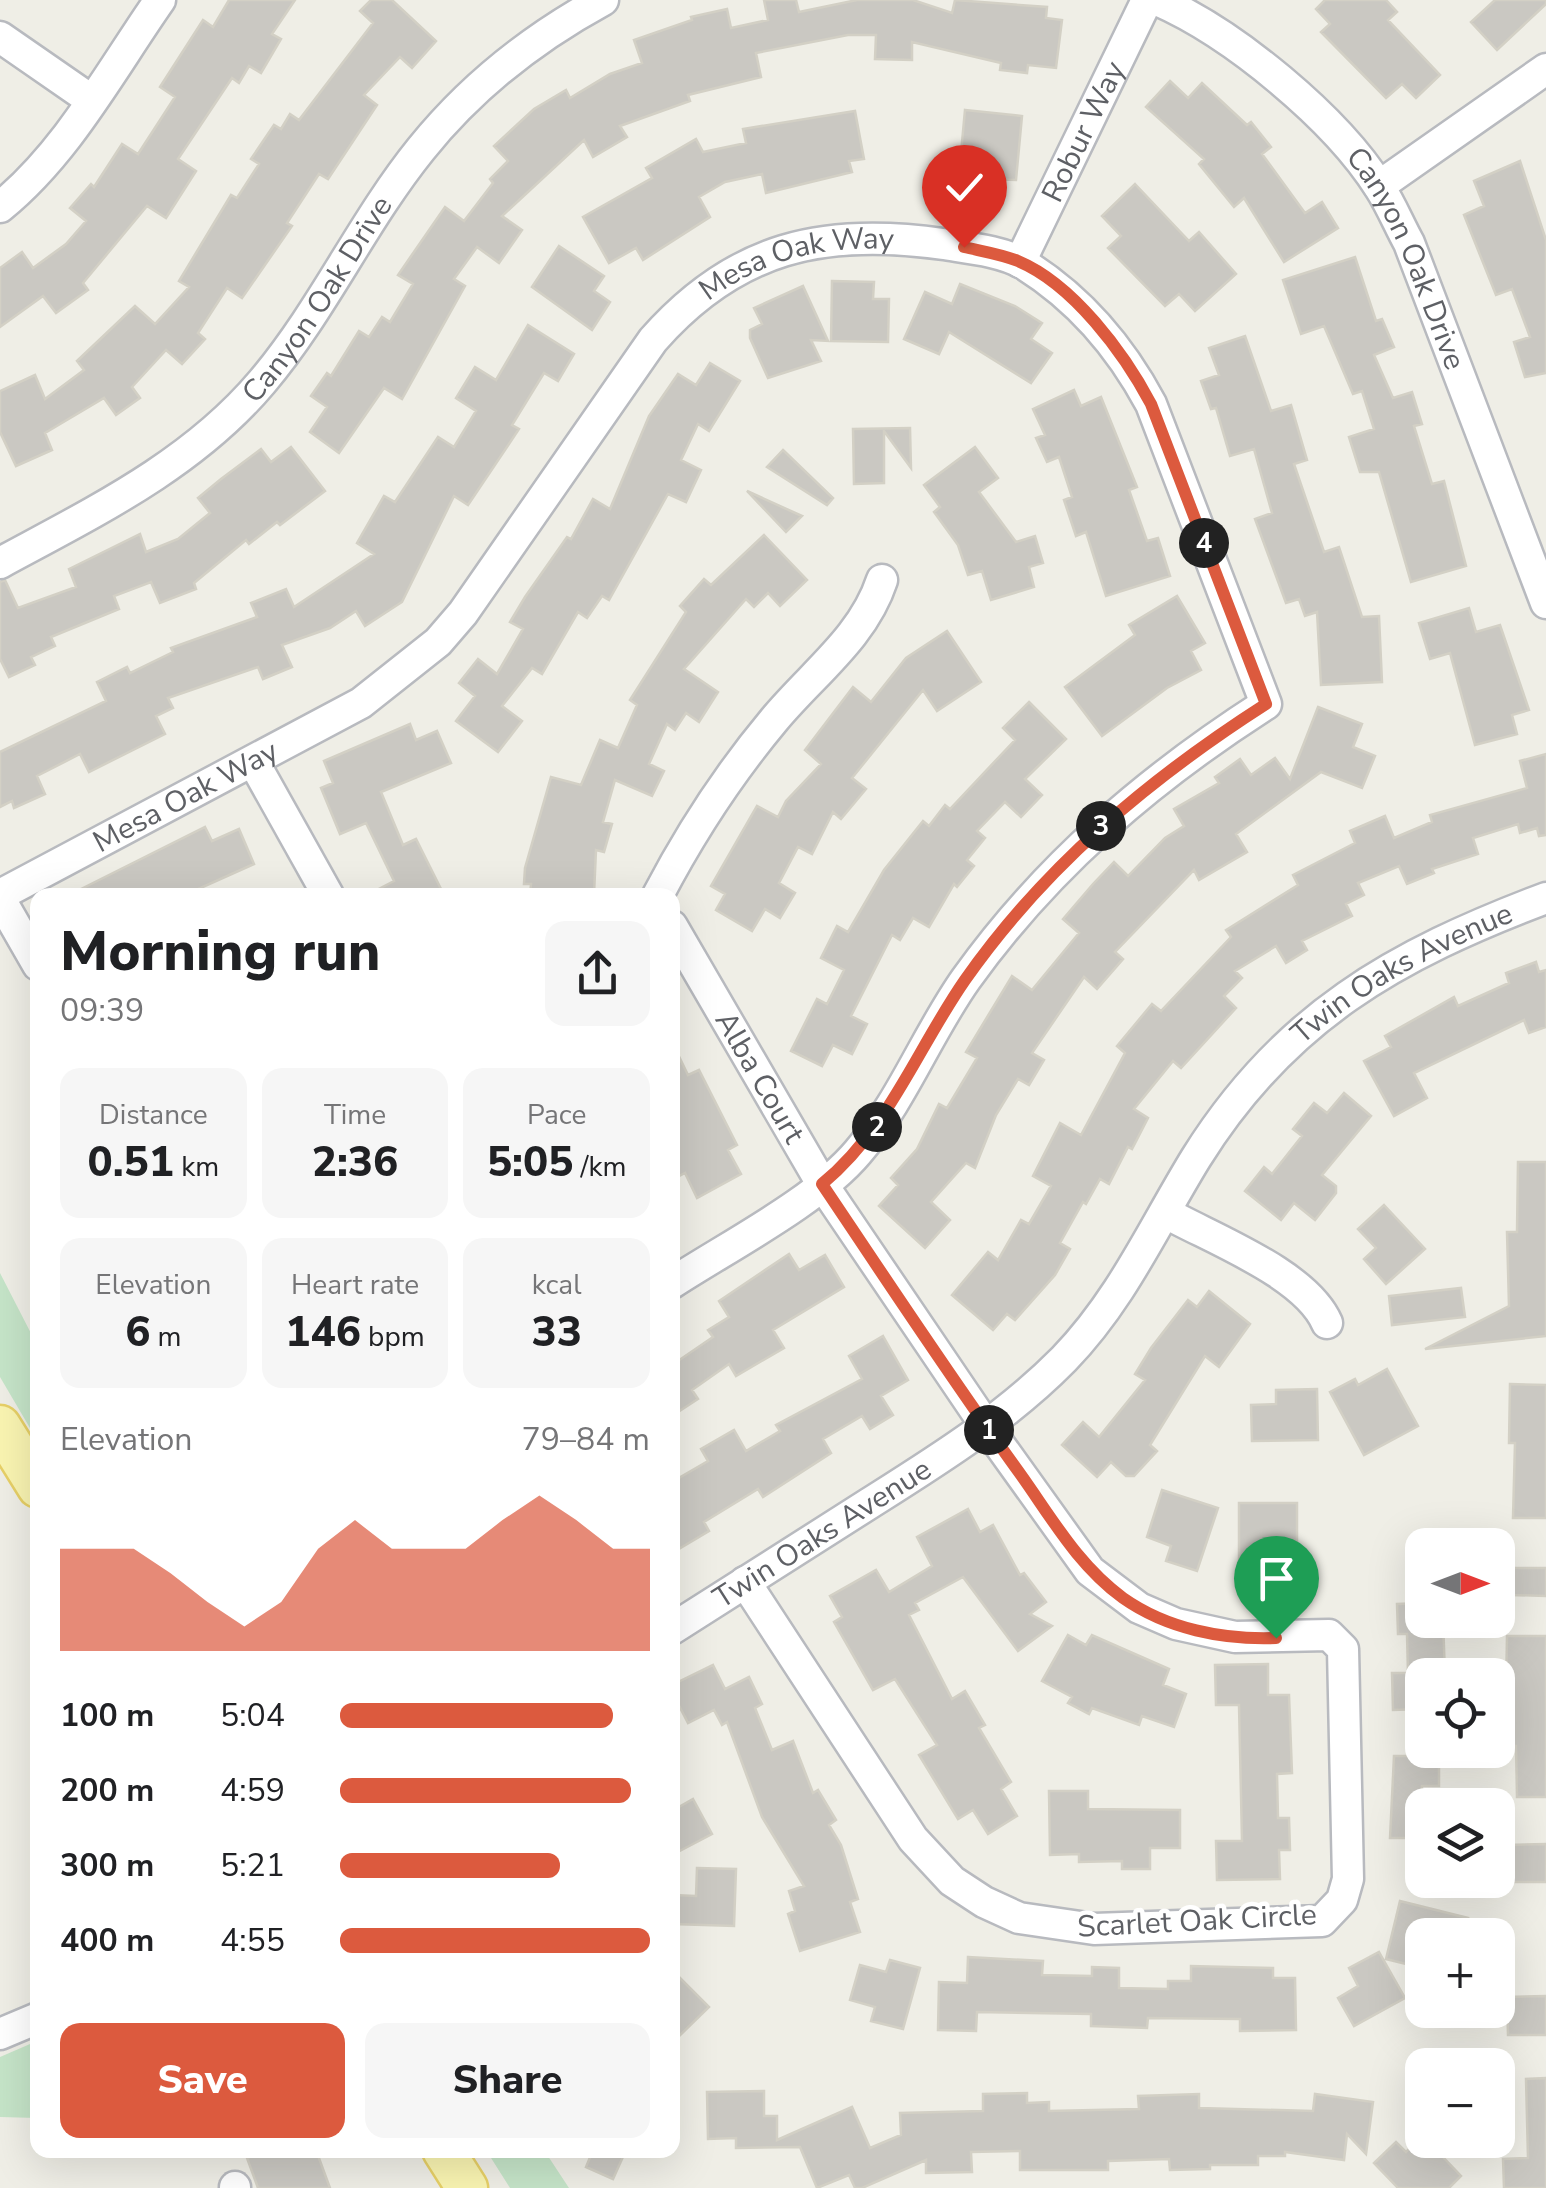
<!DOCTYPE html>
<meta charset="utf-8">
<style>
:root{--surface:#fff;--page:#f6f6f6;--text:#202124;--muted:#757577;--accent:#dc5a3e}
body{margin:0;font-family:"Nunito Sans",sans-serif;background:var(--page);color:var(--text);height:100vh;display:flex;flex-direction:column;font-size:38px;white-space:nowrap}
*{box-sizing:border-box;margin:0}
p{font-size:32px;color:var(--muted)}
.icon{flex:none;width:55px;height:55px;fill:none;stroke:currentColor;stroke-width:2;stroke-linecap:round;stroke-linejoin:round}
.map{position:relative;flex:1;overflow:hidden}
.drawer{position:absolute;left:30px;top:888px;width:650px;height:1270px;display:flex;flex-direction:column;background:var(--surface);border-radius:20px;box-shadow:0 10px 40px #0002}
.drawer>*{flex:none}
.needle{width:65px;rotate:90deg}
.fabs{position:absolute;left:1405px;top:1528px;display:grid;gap:20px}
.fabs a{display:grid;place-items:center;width:110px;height:110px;border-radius:20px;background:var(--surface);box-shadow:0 10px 40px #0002;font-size:50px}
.pin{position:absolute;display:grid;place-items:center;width:85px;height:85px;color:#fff;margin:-102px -42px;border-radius:50% 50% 50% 0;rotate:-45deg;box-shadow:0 0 10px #0007}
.pin .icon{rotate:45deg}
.km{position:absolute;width:50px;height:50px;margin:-25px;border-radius:50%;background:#222;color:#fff;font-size:28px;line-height:50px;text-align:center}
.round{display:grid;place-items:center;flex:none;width:105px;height:105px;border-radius:20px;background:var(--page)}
.head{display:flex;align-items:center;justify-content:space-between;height:170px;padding:0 30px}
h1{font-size:55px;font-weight:800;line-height:75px}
.stats{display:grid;grid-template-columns:repeat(3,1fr);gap:15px;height:170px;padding:10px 30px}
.stats div{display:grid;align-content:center;border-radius:20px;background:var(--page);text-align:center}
.stats b{font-size:42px;font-weight:800}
.stats small{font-size:28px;font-weight:400}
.stats p{font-size:28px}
.chart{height:280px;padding:20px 30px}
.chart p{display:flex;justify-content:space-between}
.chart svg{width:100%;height:180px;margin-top:10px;fill:var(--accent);opacity:.7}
.action{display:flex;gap:20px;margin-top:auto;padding:20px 30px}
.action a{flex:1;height:115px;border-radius:20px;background:var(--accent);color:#fff;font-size:40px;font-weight:800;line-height:115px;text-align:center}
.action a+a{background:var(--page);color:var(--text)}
ul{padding:0 30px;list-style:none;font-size:32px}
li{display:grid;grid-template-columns:160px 120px 1fr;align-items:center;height:75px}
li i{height:25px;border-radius:12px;background:var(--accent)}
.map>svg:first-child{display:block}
</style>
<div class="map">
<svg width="1546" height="2188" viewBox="0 0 1546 2188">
<rect width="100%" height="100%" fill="#efeee6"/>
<path fill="#c5e4c8" d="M0,1273L37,1345V1440L0,1377Z
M37,2041V2118L0,2117V2057Z
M486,2150H544L569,2188H510Z"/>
<path fill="#cac8c2" stroke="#d3d0c5" stroke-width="2.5" d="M229,0H295L272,34L281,39L261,73L249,66L239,83L232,78L178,159L196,171L166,218L147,206L83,283L88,290L56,313L43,296L0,327V268L22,252L33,268L66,244L86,221L70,208L91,184L94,187L122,144L138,154L175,97L160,87L203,20L213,27Z
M371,0H392L436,41L412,68L400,57L364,95L377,105L328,179L319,174L287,223L292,226L242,298L227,288L198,333L205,339L182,364L166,350L132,387L140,398L116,415L104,398L45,433L52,450L16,466L0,432V391L35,375L45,399L84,370L77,361L135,306L155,324L189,287L179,281L231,195L237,198L259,164L251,159L274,125L281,129L290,114L299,120L373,23L360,11Z
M764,0H796L799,12L857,0H913L952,13L955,0L1047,7L1046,18L1062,20L1056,68L1028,65L1027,73L1000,70L1001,63L912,42V60L875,59L876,35H848L756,53L761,77L688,95L690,101L620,126L627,137L593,157L584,140L502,216L522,230L499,263L477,247L454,279L465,286L402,399L384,388L339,453L310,432L327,407L311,396L327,373L331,376L359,331L369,337L382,317L390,322L413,284L398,275L445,207L464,221L493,183L490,179L508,161L494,146L534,109L566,90L570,98L610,74L642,63L634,40L692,20L691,17L727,9L731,28L768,20Z
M1325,0H1386L1397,12L1388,20L1440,75L1416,98L1402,84L1386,98L1321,32L1330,24L1316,9Z
M1495,0H1546V4L1497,50L1471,22Z
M1170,81L1188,98L1202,83L1247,125L1251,122L1271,147L1262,154L1305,213L1322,202L1338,228L1284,262L1244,198L1234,207L1199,164L1204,159L1146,107Z
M965,110L1022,116L1016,180L945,178L948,152L961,153Z
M855,111L864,159L849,161L852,172L766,193L762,174L725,182L699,197L710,217L643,260L636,248L609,263L583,217L652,178L646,168L696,139L703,152L746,143L743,129Z
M1520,161L1546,240V373L1525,377L1514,342L1530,337L1512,289L1496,295L1464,215L1484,206L1474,181Z
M1135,184L1189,241L1199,232L1236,274L1195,311L1179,294L1165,306L1108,248L1121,236L1102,216Z
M559,246L604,276L594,291L610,302L592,330L532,287Z
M1355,257L1376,321L1382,319L1394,347L1374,355L1393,398L1412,392L1422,424L1414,426L1432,484L1444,481L1466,566L1411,582L1379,472H1360L1349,437L1374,429L1362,391L1353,394L1324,326L1301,334L1283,280Z
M832,281L874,282L873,299H889L888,342L831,341Z
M960,284L1015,306L1042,323L1031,339L1052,353L1031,383L949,332L939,354L904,339L925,292L952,304Z
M803,286L828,341L811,340L821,361L768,378L750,338V330L762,324L754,308Z
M528,325L574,354L558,381L544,373L512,425L519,429L468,505L454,496L402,602L365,626L356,611L330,628L282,645L292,667L263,679L258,667L168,698L173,708L156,716L165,734L89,772L80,754L37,776L45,794L14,808L12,801L0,807V752L106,701L97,682L127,667L130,673L173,652L171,648L257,617L251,603L286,589L294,607L374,554L357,543L384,496L395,502L438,437L454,447L476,411L456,398L475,367L496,380Z
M1245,336L1271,411L1291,405L1307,460L1294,464L1324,552L1339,547L1362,617L1379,616L1382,682L1321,685L1317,612L1305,616L1299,599L1286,603L1255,519L1272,513L1254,449L1230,456L1216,408L1211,409L1201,381L1219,375L1209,348Z
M710,363L740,381L709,431L698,424L681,460L701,470L686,502L668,494L609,600L602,596L587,618L578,612L542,674L532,668L502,706L522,721L498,752L456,721L475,696L459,683L478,659L497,674L523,629L510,622L525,597L567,537L571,539L593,499L610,509L649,416L678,374L696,385Z
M1074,390L1081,406L1101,397L1137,487L1129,490L1147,541L1158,538L1170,576L1106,596L1086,532L1076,536L1064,500L1072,497L1059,457L1047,462L1036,438L1045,435L1033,409Z
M910,428L911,468L884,431V483L854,484L853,429Z
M291,447L325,491L280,525L277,522L249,544L246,540L194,583L196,589L160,603L151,582L114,596L119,609L51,637L55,646L31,657L35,665L9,677L0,659V582L5,580L18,608L76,587L69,569L140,534L146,552L178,539L210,513L198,498L221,479L261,449L271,462Z
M975,447L998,478L979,492L1016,542L1035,536L1043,563L1029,567L1034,587L991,600L982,571L968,575L958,545L934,512L940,507L924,485Z
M783,450L833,498L827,505L767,467Z
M747,491L802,516L786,532Z
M764,535L807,580L780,606L768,593L754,607L746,599L684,669L718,692L699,722L686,713L675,730L667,724L649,764L664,771L652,796L615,780L603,822L612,824L604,852L596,850L594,895H530L531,884H524L525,868L551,777L581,785L600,740L618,748L637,705L630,700L686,612L680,606L704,579L711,585Z
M1177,596L1205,643L1191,651L1201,670L1167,688L1102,736L1065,687L1135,635L1129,625Z
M1469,608L1476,632L1500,625L1529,710L1512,715L1517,734L1475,745L1450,653L1430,659L1419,623Z
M947,631L981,682L937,711L923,690L852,778L866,789L841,819L833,812L812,854L798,847L779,883L795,893L780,918L765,909L752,931L716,910L725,894L711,886L757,806L778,817L786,801L821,764L805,750L853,687L871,702L906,658Z
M1029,702L1066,739L1025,779L1042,795L1021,817L1005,802L977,831L985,838L967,860L974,866L957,887L954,884L929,927L913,918L900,940L892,935L851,1016L867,1024L852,1054L833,1045L822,1066L791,1051L817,999L827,1004L844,970L821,958L837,926L848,932L884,870L923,821L929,826L945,805L950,809L1015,740L1003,728Z
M1318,707L1362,724L1353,747L1375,756L1362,788L1321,772L1236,834L1247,852L1199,880L1194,870L1115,952L1123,959L1097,989L1084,977L1032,1053L1044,1060L1029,1085L1018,1079L996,1115L975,1168L966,1163L931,1202L950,1220L925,1248L879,1206L898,1185L891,1178L917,1149L939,1104L947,1108L977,1058L966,1052L1012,976L1032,990L1079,933L1063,919L1093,884L1114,862L1128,876L1165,838L1184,826L1174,809L1219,783L1215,777L1240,759L1251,775L1275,758L1290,779Z
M410,724L416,740L437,731L451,763L381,792L403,845L416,839L444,895H367L394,881L366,823L340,834L321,788L333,783L324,761Z
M1546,754V835L1539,836L1537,828L1520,833L1518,824L1473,838L1478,854L1432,869L1434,873L1407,884L1399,866L1358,883L1364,895L1346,904L1352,916L1302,941L1307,950L1286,963L1276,946L1235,971L1242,978L1224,996L1236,1008L1181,1068L1173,1061L1134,1109L1148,1118L1132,1149L1128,1147L1109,1184L1100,1179L1086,1204L1083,1202L1060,1243L1070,1249L1055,1275L1015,1320L1007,1314L993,1330L952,1295L988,1252L998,1260L1021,1220L1029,1224L1051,1186L1033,1176L1060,1123L1081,1135L1125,1053L1117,1046L1152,1004L1161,1011L1231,937L1226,930L1298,885L1293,875L1355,843L1350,831L1385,816L1394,838L1432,822L1430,815L1527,788L1520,761Z
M205,827L212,841L239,829L254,864L185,895H69Z
M1536,962L1539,972L1546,970V1027L1529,1033L1524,1020L1414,1073L1427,1098L1394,1116L1364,1061L1391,1047L1385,1036L1454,997L1458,1006L1509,983L1506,973Z
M672,1042L688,1075L699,1070L737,1145L728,1150L741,1174L697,1198L685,1173L679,1176L672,1164Z
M1344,1093L1371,1116L1322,1175L1336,1186V1193L1315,1220L1294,1203L1281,1220L1245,1191L1264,1167L1272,1174L1302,1136L1293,1129L1314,1103L1327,1113Z
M1518,1162H1546V1336L1425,1349L1509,1306L1507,1232H1517Z
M1384,1205L1425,1249L1386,1284L1364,1259L1376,1248L1358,1229Z
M789,1254L799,1270L825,1255L844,1287L773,1330L784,1348L736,1376L729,1364L692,1390L698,1399L672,1416V1360L675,1363L713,1337L708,1330L729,1317L719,1301Z
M1461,1288L1465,1317L1392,1325L1389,1296Z
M1209,1291L1250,1324L1219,1367L1205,1356L1150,1445L1157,1451L1134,1476H1126L1111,1462L1097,1477L1062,1445L1083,1422L1099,1437L1145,1380L1135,1374L1151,1348L1188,1300L1197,1307Z
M883,1336L908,1380L881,1396L893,1415L870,1429L862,1416L823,1439L831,1453L763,1497L758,1489L704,1522L709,1531L672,1553V1482L708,1461L701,1449L734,1430L746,1451L780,1431L776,1425L862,1379L849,1356Z
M1387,1369L1418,1426L1364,1455L1330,1392L1355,1379L1358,1385Z
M1510,1384L1546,1385V1518H1513L1515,1443H1509Z
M1317,1389L1318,1440L1252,1441L1251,1405L1276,1404V1390Z
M1162,1490L1218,1508L1197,1571L1166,1561L1171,1546L1147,1537Z
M1239,1503H1297V1564H1264V1576H1239Z
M968,1509L980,1532L993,1525L1020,1575L1024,1573L1046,1602L1030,1614L1052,1626L1018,1651L963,1577L915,1603L919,1610L909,1615L952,1699L965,1691L985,1725L979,1728L1011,1782L1001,1789L1017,1816L988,1834L973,1810L958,1819L919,1755L937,1745L895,1679L873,1690L834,1622L842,1617L830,1596L876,1570L889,1592L932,1566L917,1537Z
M1513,1568H1546V1596L1512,1595Z
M1422,1603V1620H1443L1445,1675H1422V1709L1393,1710L1392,1673H1408L1407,1634H1398L1397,1604Z
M1068,1635L1086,1645L1092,1635L1169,1669L1163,1685L1186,1694L1174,1727L1142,1716L1139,1725L1092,1708L1089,1714L1068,1703L1072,1697L1042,1681Z
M1507,1636H1546V1797H1517L1516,1746H1505Z
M1268,1664V1695H1289L1292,1773L1277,1774L1278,1818H1289L1290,1850H1279L1280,1879L1217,1880L1216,1841H1242L1239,1705H1216L1215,1665Z
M713,1665L725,1689L749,1677L762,1704L755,1708L772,1750L793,1741L813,1793L818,1790L836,1820L829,1825L841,1845L858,1899L850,1902L860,1932L800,1951L788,1914L795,1911L789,1891L804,1886L762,1817L727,1722L722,1725L714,1710L688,1723L672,1692V1685Z
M1414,1750H1439V1786H1422V1838H1390L1394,1756H1414Z
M1049,1791H1088V1809L1180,1810V1848H1150V1869H1122V1861L1079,1862V1854L1050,1855Z
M693,1799L712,1834L672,1855V1811Z
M1546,1844V1882H1509L1507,1845Z
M697,1868L736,1869L734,1926L673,1924L674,1895L696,1896Z
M1400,1901L1468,1918L1463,1935H1422V1968L1386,1959Z
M1379,1952L1405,1998L1354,2026L1338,1998L1358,1986L1349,1968Z
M968,1957L1043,1961L1042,1975L1092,1976V1967L1119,1968V1988L1168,1989V1981H1191V1966L1273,1968V1978H1295L1296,2030L1240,2031V2019L1148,2018L1147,2028L1091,2026V2014L977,2012L976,2031L938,2030L939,1982L967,1983Z
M890,1960L920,1968L903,2029L871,2021L875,2007L850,2000L860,1965L886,1972Z
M672,1970L709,2007L672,2043Z
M1546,1996V2035H1508L1507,1997Z
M1546,2078V2188H1504L1503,2159L1528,2158L1526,2079Z
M764,2091V2116H777V2140L852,2107L870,2148L901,2135L900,2113L983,2111V2094L1027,2093V2103L1049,2102V2111L1139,2109L1138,2096L1199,2094V2108L1313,2111L1315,2094L1373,2102L1366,2154L1347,2134L1344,2160L1285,2152V2156H1258V2165H1210V2169L1170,2170L1169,2159L1108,2161V2170H1020V2151L971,2152L972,2172L926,2173V2160L862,2188H855L849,2175L817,2188L800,2147L736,2148V2138L708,2139L707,2092Z
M1422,2135L1461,2176L1449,2188H1398L1374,2163L1396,2142L1406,2152Z
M267,2150H316L330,2188H258L247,2158Z
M593,2150H626L613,2179L586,2167Z"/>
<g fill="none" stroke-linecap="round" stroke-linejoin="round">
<g stroke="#b8babf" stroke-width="35">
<g id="minor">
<path id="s1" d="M1157,0C1233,33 1336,118 1380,188C1391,205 1399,225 1409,243L1546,603"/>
<path d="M0,37L91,100"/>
<path d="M1379,186L1546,69"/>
<path d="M0,207C67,153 111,70 160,0"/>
<path id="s2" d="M1020,262L1147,0"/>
<path id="s3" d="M0,563C94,512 192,465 262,382C323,310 362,222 421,149C471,87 533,38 603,0"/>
<path d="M253,761L328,895"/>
<path id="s4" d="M0,895L361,703L438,642L463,613L653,340C735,247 823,227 943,244C968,248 1002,251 1024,264C1080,299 1120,346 1151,404L1266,704C1149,779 1047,866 966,979C927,1034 902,1101 858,1152C817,1201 727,1247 672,1283"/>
<path d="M658,895C691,832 728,775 774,720C812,674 863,638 882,580"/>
<path d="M0,899L38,965"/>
<path id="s5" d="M672,926L822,1184L986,1426L1090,1571L1139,1608L1176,1624L1235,1637L1329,1635L1343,1649L1348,1879L1342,1900L1322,1921L1094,1929L1019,1918L984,1902L952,1881L913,1839L745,1582"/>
<path d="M1166,1213C1213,1239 1306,1274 1327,1323"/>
<path id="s6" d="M672,1629C738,1587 804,1545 870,1503C938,1460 1007,1417 1064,1359C1122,1299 1153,1228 1196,1158C1284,1017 1395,955 1546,898"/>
<path d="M0,2034L38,2018"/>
<path d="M235,2187V2188"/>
</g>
</g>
<g stroke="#e7d067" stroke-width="45">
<path id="major" d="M0,1426L38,1487
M443,2150L467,2188"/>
</g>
<use href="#minor" stroke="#fff" stroke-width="30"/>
<use href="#major" stroke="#f9f4b1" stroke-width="40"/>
</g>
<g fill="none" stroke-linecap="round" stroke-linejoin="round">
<g stroke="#fff" stroke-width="20">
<path id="route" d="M964,247C981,251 1001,254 1018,261C1073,284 1124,353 1151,404L1266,704C1149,779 1045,866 965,980C917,1049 888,1130 822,1184C888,1282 952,1380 1021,1475C1053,1520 1078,1565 1123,1598C1167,1629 1223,1640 1276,1638"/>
</g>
<use href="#route" stroke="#dc5a3e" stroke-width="12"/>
</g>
<g text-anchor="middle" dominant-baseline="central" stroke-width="9" stroke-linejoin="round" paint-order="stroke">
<g font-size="30" fill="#5e6065" stroke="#fff">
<text stroke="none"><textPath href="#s2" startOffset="145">Robur Way</textPath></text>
<text stroke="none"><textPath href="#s1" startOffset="370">Canyon Oak Drive</textPath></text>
<text stroke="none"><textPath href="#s4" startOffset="1048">Mesa Oak Way</textPath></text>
<text stroke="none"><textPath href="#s3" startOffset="420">Canyon Oak Drive</textPath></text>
<text stroke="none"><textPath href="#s4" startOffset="210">Mesa Oak Way</textPath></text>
<text stroke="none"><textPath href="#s6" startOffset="1000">Twin Oaks Avenue</textPath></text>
<text stroke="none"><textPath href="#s5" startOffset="175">Alba Court</textPath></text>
<text stroke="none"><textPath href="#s6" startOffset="178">Twin Oaks Avenue</textPath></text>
<text transform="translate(1197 1921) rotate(-3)">Scarlet Oak Circle</text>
</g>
</g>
</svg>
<div class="fabs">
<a><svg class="needle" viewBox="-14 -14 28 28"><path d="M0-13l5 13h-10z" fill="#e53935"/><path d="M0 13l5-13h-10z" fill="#757577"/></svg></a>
<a><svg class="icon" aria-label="locate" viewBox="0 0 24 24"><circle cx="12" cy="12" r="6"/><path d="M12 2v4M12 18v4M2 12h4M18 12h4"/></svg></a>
<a><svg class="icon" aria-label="layers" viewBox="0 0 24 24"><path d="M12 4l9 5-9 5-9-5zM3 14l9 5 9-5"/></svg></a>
<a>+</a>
<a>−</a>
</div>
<div class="pin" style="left:1276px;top:1638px;background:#1e9e55"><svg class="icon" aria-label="arrive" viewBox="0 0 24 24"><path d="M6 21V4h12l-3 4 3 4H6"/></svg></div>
<div class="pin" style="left:964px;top:247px;background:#d93025"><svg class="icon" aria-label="check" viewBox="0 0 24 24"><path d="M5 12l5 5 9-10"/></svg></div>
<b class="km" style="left:989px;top:1430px">1</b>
<b class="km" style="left:877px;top:1127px">2</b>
<b class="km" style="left:1101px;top:826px">3</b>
<b class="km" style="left:1204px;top:543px">4</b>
<section class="drawer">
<div class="head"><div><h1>Morning run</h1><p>09:39</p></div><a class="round"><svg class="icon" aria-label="share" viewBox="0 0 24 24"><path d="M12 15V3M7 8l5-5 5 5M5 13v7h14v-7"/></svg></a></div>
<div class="stats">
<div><p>Distance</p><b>0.51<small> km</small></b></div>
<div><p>Time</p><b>2:36</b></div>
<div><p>Pace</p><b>5:05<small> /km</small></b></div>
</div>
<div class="stats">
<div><p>Elevation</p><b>6<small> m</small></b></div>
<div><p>Heart rate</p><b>146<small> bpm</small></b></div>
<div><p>kcal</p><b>33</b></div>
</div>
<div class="chart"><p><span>Elevation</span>79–84 m</p>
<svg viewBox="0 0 160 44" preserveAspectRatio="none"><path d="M0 44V19L10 19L20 19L30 25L40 32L50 38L60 32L70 19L80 12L90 19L100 19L110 19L120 12L130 6L140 12L150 19L160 19V44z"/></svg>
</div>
<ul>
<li><b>100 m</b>5:04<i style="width:88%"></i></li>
<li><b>200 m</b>4:59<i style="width:94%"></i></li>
<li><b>300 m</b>5:21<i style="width:71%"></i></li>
<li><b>400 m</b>4:55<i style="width:100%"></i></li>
</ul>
<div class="action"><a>Save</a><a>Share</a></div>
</section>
</div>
